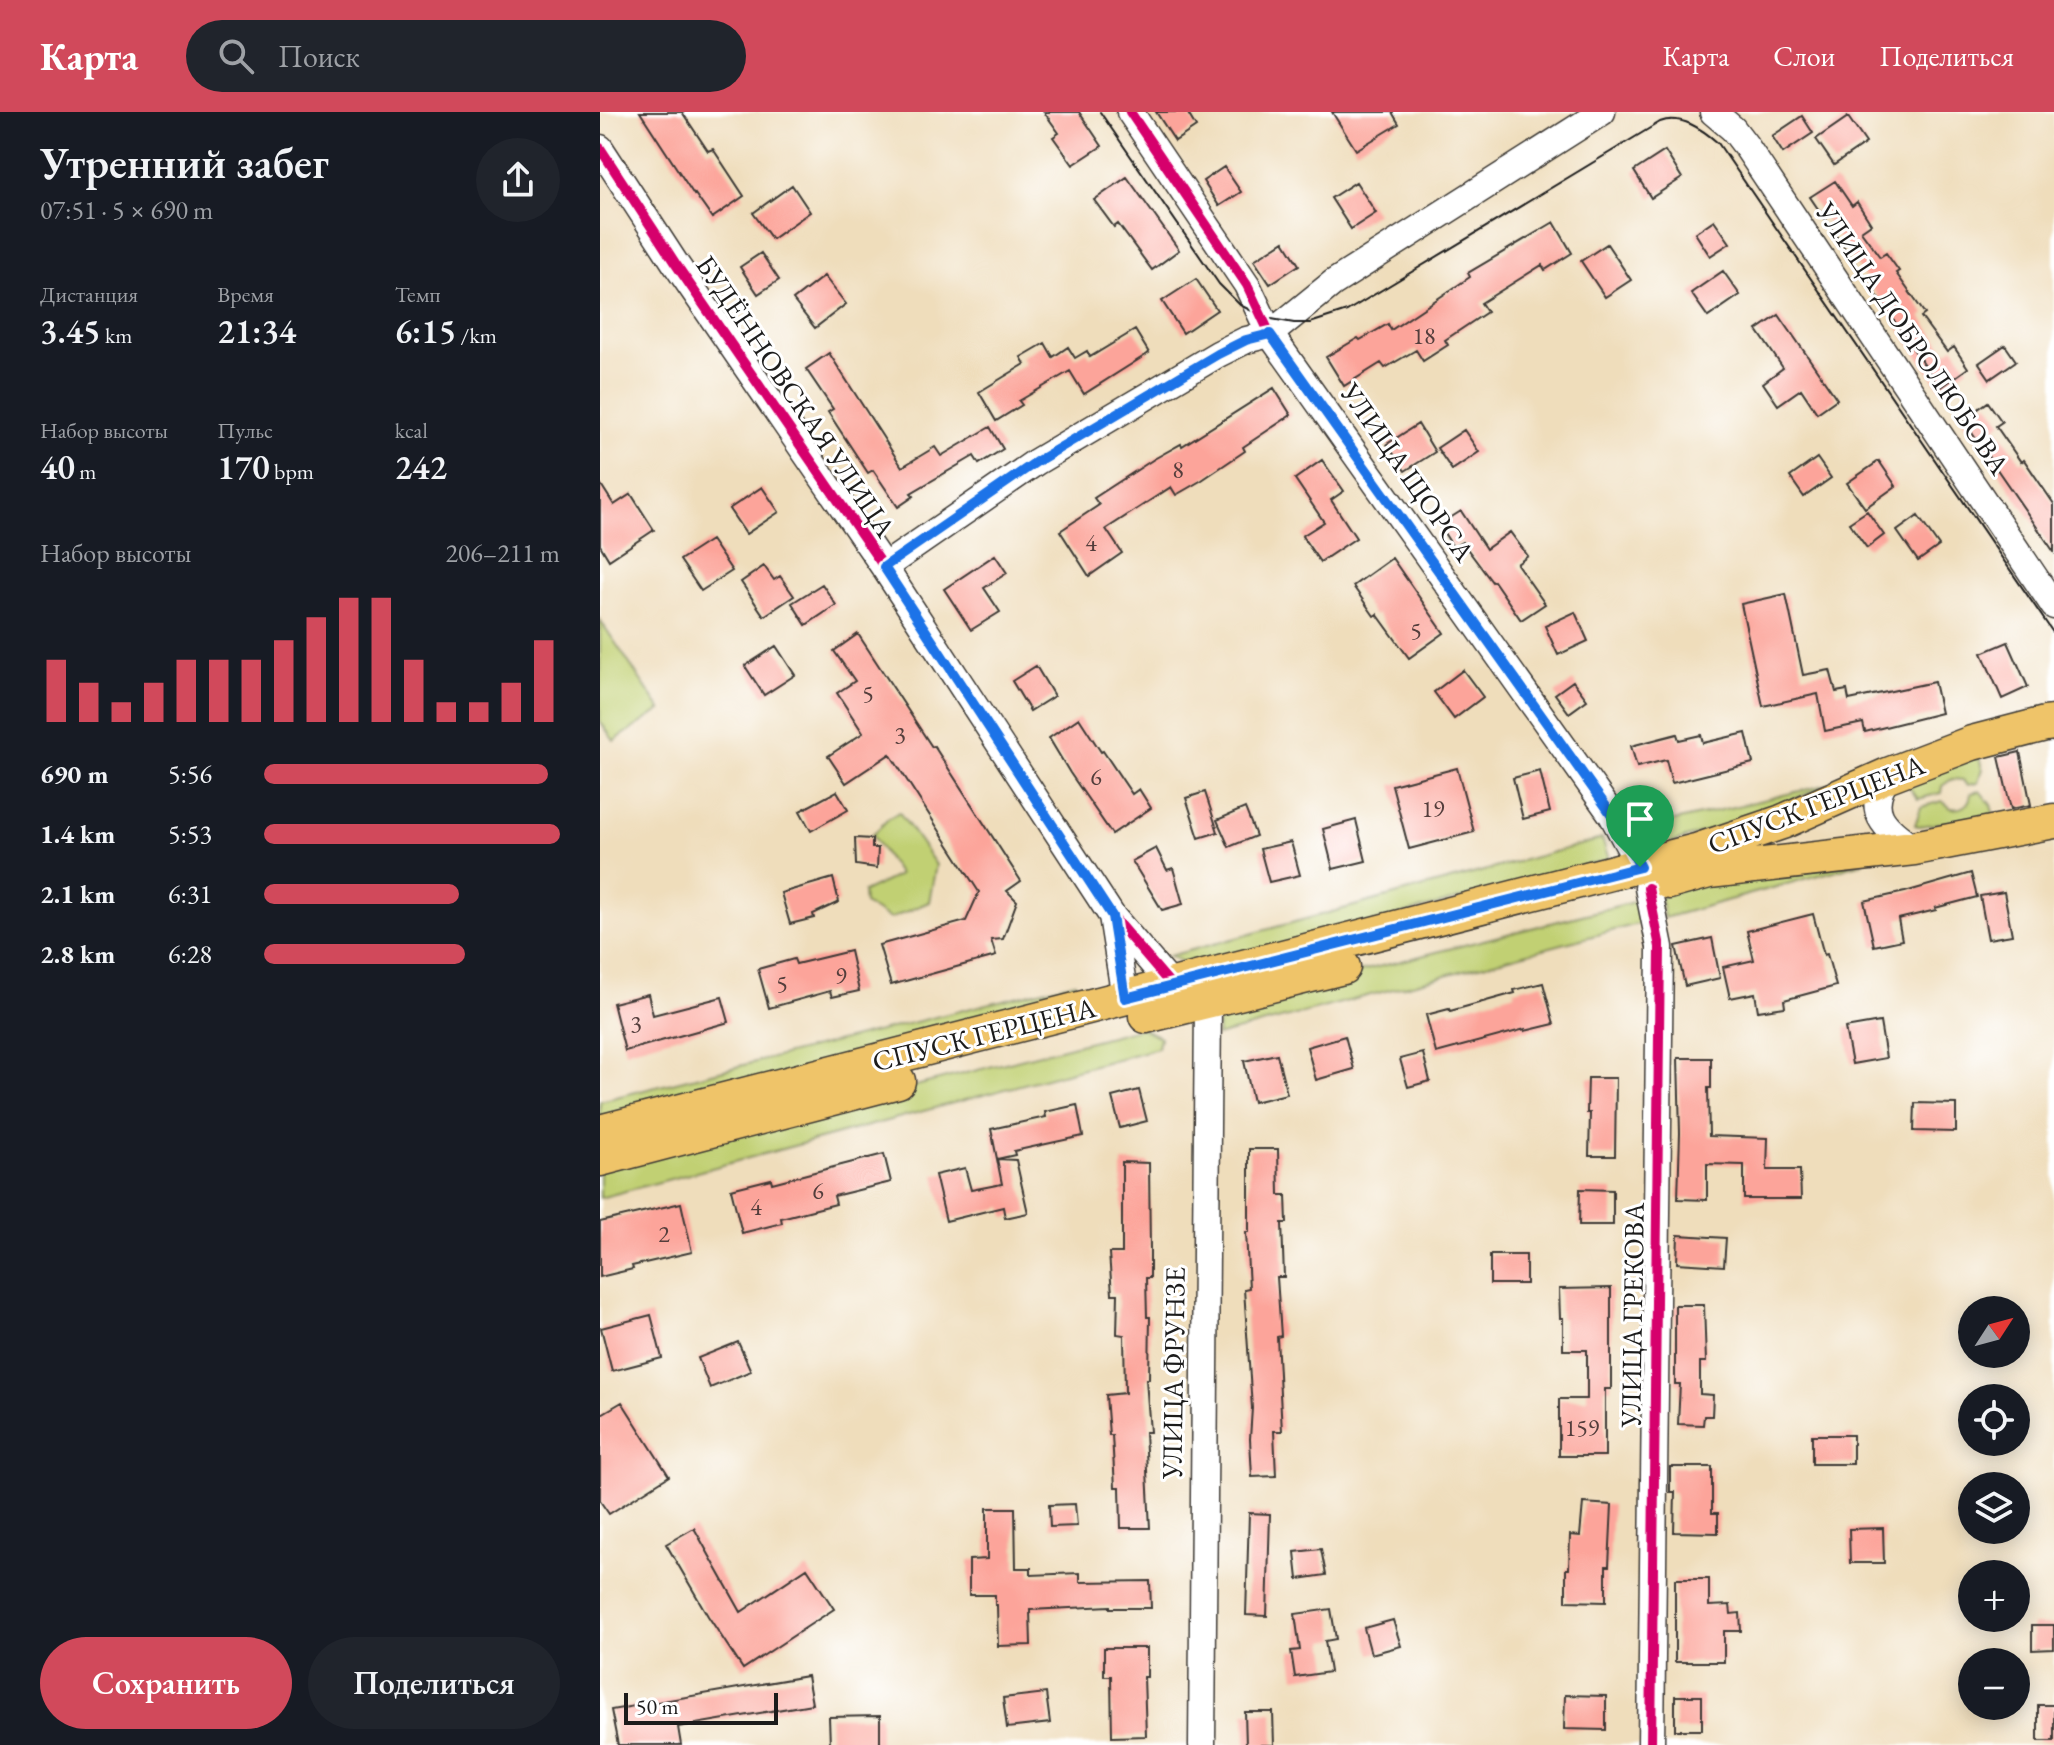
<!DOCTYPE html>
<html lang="ru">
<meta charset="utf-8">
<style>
:root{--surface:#171b24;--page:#20242c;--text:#f1f3f6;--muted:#9ea1a6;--accent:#d1495b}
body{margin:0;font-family:"EB Garamond",serif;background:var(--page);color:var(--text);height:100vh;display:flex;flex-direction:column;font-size:30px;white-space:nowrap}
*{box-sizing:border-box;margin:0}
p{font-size:26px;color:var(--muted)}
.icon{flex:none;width:44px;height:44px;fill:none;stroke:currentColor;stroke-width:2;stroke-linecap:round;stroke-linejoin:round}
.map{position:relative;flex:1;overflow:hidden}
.panel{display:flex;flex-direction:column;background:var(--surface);width:600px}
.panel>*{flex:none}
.needle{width:52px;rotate:54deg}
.fabs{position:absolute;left:1358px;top:1184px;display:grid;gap:16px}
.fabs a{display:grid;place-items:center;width:72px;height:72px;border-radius:50%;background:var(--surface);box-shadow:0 4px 20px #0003;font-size:40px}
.scale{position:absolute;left:24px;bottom:20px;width:154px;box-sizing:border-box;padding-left:8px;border:4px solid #1c1c1c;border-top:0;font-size:22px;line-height:28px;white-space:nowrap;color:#1c1c1c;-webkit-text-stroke:6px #fff;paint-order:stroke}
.pin{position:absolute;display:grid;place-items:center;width:68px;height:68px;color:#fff;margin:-82px -34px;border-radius:50% 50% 50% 0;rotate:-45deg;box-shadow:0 0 8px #0007}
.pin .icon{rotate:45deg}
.round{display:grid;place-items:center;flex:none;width:84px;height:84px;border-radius:42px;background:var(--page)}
.head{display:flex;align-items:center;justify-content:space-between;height:136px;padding:0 40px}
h1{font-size:44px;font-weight:600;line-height:60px}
.metrics{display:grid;grid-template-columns:repeat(3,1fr);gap:12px;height:136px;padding:8px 40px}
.metrics div{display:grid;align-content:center}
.metrics b{font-size:34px;font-weight:600}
.metrics small{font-size:22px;font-weight:400}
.metrics p{font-size:22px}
.chart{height:224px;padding:16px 40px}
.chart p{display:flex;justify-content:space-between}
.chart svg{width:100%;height:144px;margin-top:8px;stroke:var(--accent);stroke-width:6}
.action{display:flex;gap:16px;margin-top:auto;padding:16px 40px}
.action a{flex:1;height:92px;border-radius:48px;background:var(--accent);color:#fff;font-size:32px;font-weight:600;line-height:92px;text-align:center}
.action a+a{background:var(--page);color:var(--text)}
ul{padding:0 40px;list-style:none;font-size:26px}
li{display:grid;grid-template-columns:128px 96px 1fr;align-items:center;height:60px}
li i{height:20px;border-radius:10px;background:var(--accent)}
header{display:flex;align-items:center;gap:48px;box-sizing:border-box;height:112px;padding:0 40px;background:var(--accent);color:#fff}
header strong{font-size:38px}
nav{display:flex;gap:44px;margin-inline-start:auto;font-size:28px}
.search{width:560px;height:72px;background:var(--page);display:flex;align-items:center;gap:20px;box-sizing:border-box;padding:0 28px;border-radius:44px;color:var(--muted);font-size:30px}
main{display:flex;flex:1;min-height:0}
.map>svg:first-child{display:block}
</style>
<header>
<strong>Карта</strong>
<div class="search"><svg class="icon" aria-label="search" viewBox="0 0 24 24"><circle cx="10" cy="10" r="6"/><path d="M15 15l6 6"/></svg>Поиск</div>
<nav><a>Карта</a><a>Слои</a><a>Поделиться</a></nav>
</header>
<main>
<section class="panel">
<div class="head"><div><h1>Утренний забег</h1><p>07:51 · 5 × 690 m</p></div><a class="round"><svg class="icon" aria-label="share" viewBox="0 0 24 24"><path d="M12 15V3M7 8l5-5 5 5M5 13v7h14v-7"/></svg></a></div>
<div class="metrics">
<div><p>Дистанция</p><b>3.45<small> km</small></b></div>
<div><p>Время</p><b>21:34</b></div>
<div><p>Темп</p><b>6:15<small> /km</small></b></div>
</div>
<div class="metrics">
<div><p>Набор высоты</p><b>40<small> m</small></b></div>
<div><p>Пульс</p><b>170<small> bpm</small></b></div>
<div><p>kcal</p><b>242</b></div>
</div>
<div class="chart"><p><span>Набор высоты</span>206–211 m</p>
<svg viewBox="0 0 160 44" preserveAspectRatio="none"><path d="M5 44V25M15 44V32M25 44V38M35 44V32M45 44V25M55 44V25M65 44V25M75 44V19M85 44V12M95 44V6M105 44V6M115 44V25M125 44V38M135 44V38M145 44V32M155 44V19"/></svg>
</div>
<ul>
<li><b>690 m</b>5:56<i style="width:96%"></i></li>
<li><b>1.4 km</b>5:53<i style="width:100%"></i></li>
<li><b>2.1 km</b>6:31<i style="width:66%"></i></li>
<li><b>2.8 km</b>6:28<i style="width:68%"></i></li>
</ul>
<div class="action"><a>Сохранить</a><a>Поделиться</a></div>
</section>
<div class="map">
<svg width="1454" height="1633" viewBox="0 0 1454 1633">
<rect width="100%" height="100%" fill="#fff"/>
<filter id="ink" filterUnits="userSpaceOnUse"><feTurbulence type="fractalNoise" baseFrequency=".0125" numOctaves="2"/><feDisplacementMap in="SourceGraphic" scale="16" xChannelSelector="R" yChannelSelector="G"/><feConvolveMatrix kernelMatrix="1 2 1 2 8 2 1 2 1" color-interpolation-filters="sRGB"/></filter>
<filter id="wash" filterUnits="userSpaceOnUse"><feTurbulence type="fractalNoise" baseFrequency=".006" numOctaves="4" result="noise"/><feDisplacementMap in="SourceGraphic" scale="32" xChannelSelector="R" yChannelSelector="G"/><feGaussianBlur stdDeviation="1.8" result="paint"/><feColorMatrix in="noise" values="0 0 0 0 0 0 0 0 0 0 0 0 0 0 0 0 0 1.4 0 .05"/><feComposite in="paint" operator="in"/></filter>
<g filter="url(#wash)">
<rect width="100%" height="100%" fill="#efddbb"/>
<path fill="#c1d073" stroke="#6e7648" stroke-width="2" d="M0,508L61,598L14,629L0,609Z
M1379,644L1382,657L1378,671L1368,673L1363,668L1352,667L1342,674L1341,681L1318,687L1305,670Z
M1233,671L1145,707L1046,739L1033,719Z
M1380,679L1391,693L1394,704L1319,714L1315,713L1321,695L1342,689L1351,696C1362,698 1370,693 1371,681Z
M299,700L336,753L329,790L290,807L264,792L263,780L299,763L272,723L289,706Z
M1002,727L1009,747L598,857L569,844Z
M1263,751L1064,806L1060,785L1108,767Z
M1041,788L1045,810L617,924L619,905L640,890Z
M475,870L482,888L0,1012V989Z
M541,916L560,925L558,936L0,1086V1055Z"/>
<g id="blocks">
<path fill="#fca49a" d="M40,0H82L108,39L113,37L144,84L112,106L95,82L94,83Z
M444,0H479L502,34L473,53L453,25L459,21Z
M556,0H587L596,15L575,29Z
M732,0H792L799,12L756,38Z
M1202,4L1213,21L1183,41L1172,24Z
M1248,5L1266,31L1234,53L1216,27Z
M1065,39L1082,66L1051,86L1034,59Z
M624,55L641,80L619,94L603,69Z
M527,65L579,138L552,158L518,112L514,115L494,88Z
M1235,69L1252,94L1257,90L1271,112L1261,119L1280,145L1286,141L1299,159L1296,161L1325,202L1321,205L1347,240L1354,235L1368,256L1340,276L1210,85Z
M756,70L776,101L751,117L731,86Z
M192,73L210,100L172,127L153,101Z
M1114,108L1130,131L1110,144L1095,121Z
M954,110L972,141L945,158L942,153L881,191L887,200L845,228L848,233L823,249L816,238L785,256L781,251L744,274L726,245L758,226L760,228L788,212L791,218L870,165L868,161Z
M684,129L699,153L670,172L654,148Z
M1007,132L1031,168L1005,185L981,149Z
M161,141L179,168L158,182L140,155Z
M1123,159L1140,183L1108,205L1091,181Z
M224,164L246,192L215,216L193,188Z
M596,167L617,198L583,221L562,189Z
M1179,203L1237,287L1217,301L1201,277L1178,293L1163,271L1183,256L1157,218Z
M535,218L549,241L484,282L470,259L419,289L422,293L396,309L379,280L425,252L421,245L445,231L453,245L468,235L475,246L487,239L490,245Z
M1405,233L1416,249L1390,267L1379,251Z
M229,241L302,355L335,335L341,344L390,315L403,337L379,352L374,344L311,381L314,384L298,395L273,358L268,361L228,300L233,297L206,257Z
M674,276L691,303L643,335L645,339L602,368L576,383L571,375L506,417L522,441L489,464L460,419L499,393L494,386L554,347L581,332L582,334Z
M1388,290L1402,310L1396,314L1421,350L1424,348L1454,392V440L1363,308Z
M818,312L835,340L805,359L787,332Z
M864,318L879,340L852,358L837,336Z
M1217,346L1231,366L1204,385L1190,365Z
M722,348L744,379L731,388L756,426L720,450L702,424L724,410L695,367Z
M1279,349L1296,374L1265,396L1247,371Z
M0,371L14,393L31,382L54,418L9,448L0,433Z
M162,375L179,400L146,422L129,397Z
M861,399L886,437L910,420L928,444L917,452L945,492L921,508L894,469L892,470L862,430L853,435L839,413Z
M1267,399L1284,423L1267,436L1249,411Z
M1318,404L1339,434L1318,449L1297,419Z
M111,428L132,459L101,479L80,448Z
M395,443L407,461L384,476L400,500L371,518L344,477Z
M792,446L844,521L809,546L777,502L774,504L753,474Z
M164,454L174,468L180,464L194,484L164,504L141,470Z
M222,472L236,493L206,513L192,491Z
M1186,482L1203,563L1230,558L1236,580L1247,578L1249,588L1334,570L1341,601L1265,620L1263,611L1225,619L1218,582L1163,594L1141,492Z
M975,500L988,529L958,543L945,514Z
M258,522L332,635L334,634L421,769L407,779L417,789L403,827L391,828L396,844L291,873L279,833L366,809L379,780L290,642L246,671L228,644L263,621L237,581L255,569L234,539Z
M1408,530L1428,575L1402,587L1382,541Z
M176,534L195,563L164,583L145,554Z
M436,554L454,584L430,599L412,569Z
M863,558L883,585L854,607L834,580Z
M973,569L987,588L969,601L955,582Z
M479,606L501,640L503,639L532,682L539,677L551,696L512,722L470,661L449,626Z
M1146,621L1153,651L1072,671L1066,648L1037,655L1031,634L1077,622L1079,628L1101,623L1103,631Z
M1420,640L1431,693L1411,697L1399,645Z
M857,656L874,720L809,737L792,673Z
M940,659L950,700L923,707L913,666Z
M237,679L248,698L211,719L200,699Z
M605,680L618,720L599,726L586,686Z
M645,696L656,724L629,735L617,708Z
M756,708L766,749L733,757L723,717Z
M255,726L272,727V736H278L277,756L256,753Z
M691,730L700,763L669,770L660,737Z
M556,736L567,758L573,756L583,792L562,798L532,749Z
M1371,761L1377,785L1335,796L1336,798L1298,807L1302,828L1274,834L1264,789L1305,780Z
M233,766L239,790L213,802L214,806L190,812L181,781Z
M1404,780L1412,823L1388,827L1380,784Z
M1213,802L1224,843L1227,842L1236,874L1184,888L1185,895L1158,899L1155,881L1130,886L1123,855L1154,848L1147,819Z
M1112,826L1120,866L1085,874L1076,834Z
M250,839L259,879L232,885L230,879L169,896L158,857L194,847L196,852Z
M943,871L954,912L925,919V917L836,941L826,903L849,897L850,899L915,881L914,878Z
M48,882L53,903L122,885L129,910L25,939L13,891Z
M1280,910L1286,946L1252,952L1245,916Z
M745,924L754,957L716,968L707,935Z
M823,941L830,969L808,975L800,947Z
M677,942L687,982L653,990L644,949Z
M1078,946H1111V976H1108L1109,1024L1168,1026L1167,1058H1200L1201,1087H1144V1053L1107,1052V1088L1078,1087L1080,1021Z
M988,966H1016L1015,1044H989L990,1001H987Z
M539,978L547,1009L520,1016L512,985Z
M1315,991L1356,992V1020L1314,1019Z
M477,993L483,1024L414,1039L415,1043L397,1047L391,1017L446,1005L445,1000Z
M649,1037H678L679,1083H686L687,1111H682L684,1165H677L681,1224L677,1225L682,1319H674L676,1364L652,1365L650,1327L652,1296L644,1177L649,1176L646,1120H649Z
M284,1042L291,1070L234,1084L236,1092L181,1106L182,1111L142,1121L131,1077L171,1067L172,1071Z
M397,1047L416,1048L428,1101L405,1106L403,1095L346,1109L335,1063L365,1056L371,1078L402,1072Z
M522,1050L549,1051L550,1138V1166H546L547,1205H550L549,1267H546L550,1320H545L550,1416H521L520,1375H515L512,1323H509L506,1283L525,1281L524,1223L517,1222L518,1182H512L509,1141H522Z
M980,1077L1013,1078V1113H979Z
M81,1091L92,1140L32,1154L33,1157L0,1165V1110Z
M1078,1123L1126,1126L1124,1154L1077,1151Z
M890,1143H926V1172H890Z
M1011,1176V1277H1005V1344H959V1287H987V1238H963V1206H960L959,1177Z
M1075,1193H1104L1106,1250H1100V1282L1113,1283L1112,1304H1104L1103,1313L1078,1312L1080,1272H1075Z
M51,1203L62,1246L12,1259L1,1216Z
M138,1230L151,1259L110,1276L98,1246Z
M22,1290L69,1364L9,1402L0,1389V1303Z
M1212,1323H1253V1352H1212Z
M1070,1355H1112V1401H1118V1421L1074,1420L1075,1380H1070Z
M983,1391L1012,1393L1009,1454H1006V1490L966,1489V1457H969L970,1423L980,1424Z
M475,1392L477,1414L450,1415L449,1393Z
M387,1396H415L416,1456H431V1463L480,1461V1470L550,1469L551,1496H510V1494L430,1498L431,1533L398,1534L397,1493H395V1483H369V1448L387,1447Z
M649,1401L670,1402L667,1504L646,1503Z
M94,1416L141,1500L207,1456L234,1497L143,1557L108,1504L66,1432Z
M1283,1416L1284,1451H1250L1249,1417Z
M721,1437L726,1463L698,1467L695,1440Z
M1075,1467H1109V1494L1130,1493L1131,1502L1140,1501L1141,1519H1124V1550H1075Z
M731,1497L736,1527L725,1529L730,1560L695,1565L691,1539L700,1538L695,1502Z
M793,1508L801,1534L771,1542L764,1516Z
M1432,1513H1454V1537L1432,1538Z
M504,1536H547V1565H544L546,1624L512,1625L511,1564H504Z
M207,1564L212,1592L78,1615L81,1633H18L11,1598Z
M446,1581L450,1611L407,1616L403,1586Z
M965,1583L1006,1584V1618L964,1617Z
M1075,1584H1102V1618H1075Z
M1438,1593H1454V1629H1438Z
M645,1600H673L674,1633H646Z
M280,1604V1633H230L229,1605Z"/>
</g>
</g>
<g filter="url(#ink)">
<use href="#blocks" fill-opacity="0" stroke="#3c3934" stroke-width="2"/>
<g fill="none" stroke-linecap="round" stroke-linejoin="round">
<g stroke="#3c3934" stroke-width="29">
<path id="minor" d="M530,0L647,173L670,222L1012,703L1040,755
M1113,0L1133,17L1146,34L1454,494
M0,36L75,151L284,455L512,804L572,874
M284,455L436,350L618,242L646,228L670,222L733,171L1002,0
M1288,663C1264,699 1284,716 1314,736
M1048,776L1060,835L1051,1633
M512,804L525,886
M602,1633L608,890"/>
</g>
<g stroke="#3c3934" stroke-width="37">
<path id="major" d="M1069,770L1109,759L1314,736L1454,709
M546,904L743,855
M0,1020L1096,739L1182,710L1288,663L1372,631L1445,612L1454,611
M0,1047L298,969"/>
</g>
<use href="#minor" stroke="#fff" stroke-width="26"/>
<use href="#major" stroke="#efc469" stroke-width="34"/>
<path stroke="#1c1c1c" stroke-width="2" d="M500,0L619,172L640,193L666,206L694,211H710L747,199L1060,10C1081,2 1102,17 1118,31L1454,522"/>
<g stroke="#fff" stroke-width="15">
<path id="cycleway" d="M530,0L647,173L670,222L1012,703L1040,755
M0,36L75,151L284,455L512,804L572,874
M1048,776L1060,835L1051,1633"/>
</g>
<use href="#cycleway" stroke="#d6006c" stroke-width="10"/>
</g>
</g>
<g fill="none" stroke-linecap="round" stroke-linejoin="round" filter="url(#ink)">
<g stroke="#fff" stroke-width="16">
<path id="route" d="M670,222L1012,703L1040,755L525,886L512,804L284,455L436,350L618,242L646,228Z"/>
</g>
<use href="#route" stroke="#1a73e8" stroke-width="10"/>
</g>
<g text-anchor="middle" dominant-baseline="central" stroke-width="6" stroke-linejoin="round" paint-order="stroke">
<g font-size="24" fill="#543e3c">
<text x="824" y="223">18</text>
<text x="578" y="357">8</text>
<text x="491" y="430">4</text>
<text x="816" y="518">5</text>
<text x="268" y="581">5</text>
<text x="300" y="622">3</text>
<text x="496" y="664">6</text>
<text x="833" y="696">19</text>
<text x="241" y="863">9</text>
<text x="182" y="871">5</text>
<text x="36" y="911">3</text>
<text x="218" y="1078">6</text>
<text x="156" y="1094">4</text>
<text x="64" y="1121">2</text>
<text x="982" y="1315">159</text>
</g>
<g font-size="28" fill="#1c1c1c" stroke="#fff">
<text transform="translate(1313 226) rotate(56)">УЛИЦА ДОБРОЛЮБОВА</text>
<text transform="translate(196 284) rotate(56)">БУДЁННОВСКАЯ УЛИЦА</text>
<text transform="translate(808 360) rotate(55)">УЛИЦА ЩОРСА</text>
<text transform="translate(1216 692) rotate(-21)">СПУСК ГЕРЦЕНА</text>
<text transform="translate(384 922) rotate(-14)">СПУСК ГЕРЦЕНА</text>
<text transform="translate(1032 1203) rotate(-89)">УЛИЦА ГРЕКОВА</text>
<text transform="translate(573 1261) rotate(-89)">УЛИЦА ФРУНЗЕ</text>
</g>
</g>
</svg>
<div class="fabs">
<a><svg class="needle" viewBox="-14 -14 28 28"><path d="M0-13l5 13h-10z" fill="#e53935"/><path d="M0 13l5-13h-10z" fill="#9ea1a6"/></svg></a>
<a><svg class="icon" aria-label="locate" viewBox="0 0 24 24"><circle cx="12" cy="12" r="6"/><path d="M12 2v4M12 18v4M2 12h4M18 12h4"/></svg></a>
<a><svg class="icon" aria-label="layers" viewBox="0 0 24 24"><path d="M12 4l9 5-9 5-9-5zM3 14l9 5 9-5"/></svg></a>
<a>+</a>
<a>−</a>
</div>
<div class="scale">50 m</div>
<div class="pin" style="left:1040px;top:755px;background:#1e9e55"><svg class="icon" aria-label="arrive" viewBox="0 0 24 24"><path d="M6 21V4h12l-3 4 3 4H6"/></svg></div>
</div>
</main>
